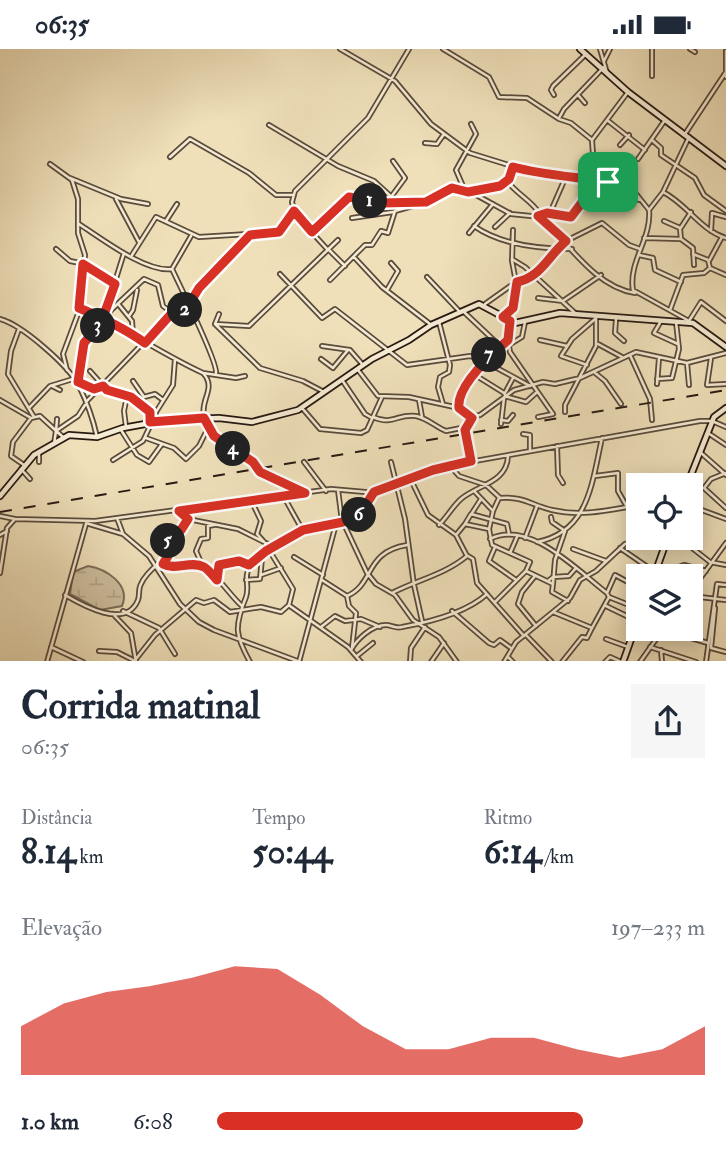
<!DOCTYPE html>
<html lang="pt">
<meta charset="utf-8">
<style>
:root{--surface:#fff;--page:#f6f6f7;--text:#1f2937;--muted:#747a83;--accent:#d93025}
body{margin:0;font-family:"IM FELL Double Pica",serif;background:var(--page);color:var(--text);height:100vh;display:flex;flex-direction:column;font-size:26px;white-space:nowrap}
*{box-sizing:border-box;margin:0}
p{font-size:23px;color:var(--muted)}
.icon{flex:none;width:38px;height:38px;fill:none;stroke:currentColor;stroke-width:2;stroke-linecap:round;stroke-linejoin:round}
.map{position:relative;height:612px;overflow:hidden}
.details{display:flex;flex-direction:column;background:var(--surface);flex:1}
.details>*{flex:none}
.controls{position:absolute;left:626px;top:424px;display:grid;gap:14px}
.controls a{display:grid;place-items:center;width:77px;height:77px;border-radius:0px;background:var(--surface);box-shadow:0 4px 18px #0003;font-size:35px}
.pin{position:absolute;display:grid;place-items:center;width:60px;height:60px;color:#fff;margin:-30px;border-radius:14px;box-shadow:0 4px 10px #0006}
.km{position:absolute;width:35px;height:35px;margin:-18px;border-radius:50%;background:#222;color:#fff;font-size:19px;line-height:35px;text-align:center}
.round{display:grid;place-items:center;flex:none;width:74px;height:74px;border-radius:0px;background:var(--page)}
.summary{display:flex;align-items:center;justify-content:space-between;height:119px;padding:0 21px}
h1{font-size:38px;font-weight:800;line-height:52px}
.figures{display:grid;grid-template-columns:repeat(3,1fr);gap:10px;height:119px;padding:7px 21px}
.figures div{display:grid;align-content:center}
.figures b{font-size:35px;font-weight:800}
.figures small{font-size:19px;font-weight:400}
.figures p{font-size:19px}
.chart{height:196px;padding:14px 21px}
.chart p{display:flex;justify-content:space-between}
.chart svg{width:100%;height:126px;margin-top:7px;fill:var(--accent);opacity:.7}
ul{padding:0 21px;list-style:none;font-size:23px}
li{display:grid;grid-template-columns:112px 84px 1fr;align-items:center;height:52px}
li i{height:18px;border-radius:9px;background:var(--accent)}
.status{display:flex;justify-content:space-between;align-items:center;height:49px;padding:0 35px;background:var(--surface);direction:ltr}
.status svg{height:19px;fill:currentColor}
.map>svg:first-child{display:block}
</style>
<div class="status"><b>06:35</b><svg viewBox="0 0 49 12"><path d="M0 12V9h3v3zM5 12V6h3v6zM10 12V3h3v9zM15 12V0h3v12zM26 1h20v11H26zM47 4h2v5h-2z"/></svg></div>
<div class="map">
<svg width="726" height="613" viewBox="0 0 726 613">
<defs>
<pattern id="wetland-marsh" width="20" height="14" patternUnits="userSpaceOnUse" patternTransform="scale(1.75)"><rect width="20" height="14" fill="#cdbe9e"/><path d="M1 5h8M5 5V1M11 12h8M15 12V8" fill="none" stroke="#b0a387"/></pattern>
</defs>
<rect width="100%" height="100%" fill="#efe0ba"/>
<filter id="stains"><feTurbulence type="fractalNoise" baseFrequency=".00286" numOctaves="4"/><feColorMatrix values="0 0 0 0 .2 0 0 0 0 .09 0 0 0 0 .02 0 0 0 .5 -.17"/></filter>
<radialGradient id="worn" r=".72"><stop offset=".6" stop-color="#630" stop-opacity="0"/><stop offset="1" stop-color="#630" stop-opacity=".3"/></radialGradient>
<path fill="url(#wetland-marsh)" stroke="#7a6c58" stroke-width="2" d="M88,517C106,520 131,535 122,557L100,561L70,545L73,523Z"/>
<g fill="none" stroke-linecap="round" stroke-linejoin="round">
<g stroke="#5a4b3d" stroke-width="6">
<path id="street" d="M340,0L395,32L431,75L470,104L525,121L605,132
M443,0L489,28L499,48L527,49L559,70L571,74L592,91
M600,0L607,24
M690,0L695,3
M726,2V28
M604,12L610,0
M652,27V0
M628,43L592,91L594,119L600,129L637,146L649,161C652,189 628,213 633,241L689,272
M554,46L551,41L553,37L585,6
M578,46L585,54
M559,69L564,60L605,17
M607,71L645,101
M269,76L338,117L374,132L397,153
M685,85L726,23
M652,91L661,99V106L695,129L704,146L726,162
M425,94L437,95L444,85
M620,96L629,86
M170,108L190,90L249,124L276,146H294
M638,110L665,71
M50,115L72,131L78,150V184L85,206L79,262L63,305L67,321
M70,129L121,150L148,155
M507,132C518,146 531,151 541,166
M465,142L456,121L476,85L471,75
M468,143C495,135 498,147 512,118
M663,143C687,155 700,181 726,189
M391,148L405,129L393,112
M116,150L139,193
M613,155L632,149L640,151
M649,161L663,143L689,88
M691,163L680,180L681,190L693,199L694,216
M550,164L567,125
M538,167L547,164L571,168L589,144L597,126
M352,169L393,163
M166,172L177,155
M664,172L680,179
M79,175C101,189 146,224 172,220
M474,177C501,196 539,200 572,200
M495,178L510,164
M513,181L512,212L516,233
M711,182L712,164L726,168
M312,183L349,148L382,154L423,153
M469,184L493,155
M644,189L681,190
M56,200L70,212L85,215L115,235
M328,200L345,217
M328,201L295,165L292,153L295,142L368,69L409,0
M693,205L708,211L710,219L726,226
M132,206L156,168L199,188L279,183L293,163
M639,206L653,209L655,221L681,233
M354,208L382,238L430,275
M512,210L525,218L575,264
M709,212L722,188
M172,220C180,237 218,313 216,324
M172,220L191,187
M280,225L322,269L335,260L407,316L470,307L484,312L530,337
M427,228L460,263
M330,231L365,196H372L381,182L388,184L395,162L420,155L452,139L478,147L511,165L541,168C568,194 595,238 635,244
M387,241L398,222L391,214
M538,249L563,252L601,226
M485,255L516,233L534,227L566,192L602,174L629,196L640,200
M119,256L132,272L133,286
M79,259C123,277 161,305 203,324C217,339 200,351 204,366C210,394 278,433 305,444
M670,261L683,226L704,224L710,219
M464,263L500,297
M107,265L144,230L158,236L163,257L172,264
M219,265L215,275L260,319L303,332L324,343
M129,267L133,261L137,241
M503,268L513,259L517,234
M0,270C22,276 68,316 79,337C87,353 93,370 97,388
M616,270L615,284L624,292
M510,272L508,291C493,304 456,338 459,359L469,368L480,366L514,341L543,333L555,335L580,329L636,303L687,314L726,304
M661,272L654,284L678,295
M689,272L701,253L726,272
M439,273L450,316L449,323L440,328L438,338L443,355
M215,275L249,277L338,191
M19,280L11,302L8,325L34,368
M508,291L510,303L553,365L538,368
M540,291L567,297
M598,295L622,308
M509,296L522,288L525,273
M322,297L350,301L363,316
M630,306L650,350L652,371
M711,309L707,336L726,335
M321,310L333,319L348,301
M687,314L689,336
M587,316L561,307L572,290L595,270
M358,321L378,347L409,348L459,359
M90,322L107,341L131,348L149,362L150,373
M594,323L605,332L621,355
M203,324L236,329L245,327
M475,326L504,344L506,348
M657,330L672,329L679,300L676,273
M342,331L365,365L372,369
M133,332L144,348L155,345L163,351
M78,333L84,295L103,271L124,204
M78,333L100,340
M657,335L659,309
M52,337L60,341
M505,344L513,329
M508,348L526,353L537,343
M0,351L31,369
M419,351L422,368
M86,353L172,264L185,260L199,238L250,185
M29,359L50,337L73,330
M302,359L320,380L361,384L367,381L382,348
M565,363V356L596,297V269
M373,368C393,377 398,364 416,367C427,369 436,378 446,382L466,378L472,369
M501,371L508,372L513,366
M155,372L156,363L173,336L175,310
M501,375L504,349
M126,378L124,362L127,347
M466,378L471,412
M121,381L137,406L149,413L162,395
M56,382L57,370
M708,384L726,396
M523,385L530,386V402
M146,389L174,399L186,410L199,397L208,379
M54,395L56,382L78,367L85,356
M557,397L558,426L563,434
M39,403V413
M700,403L726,426
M113,411L143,392L152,373
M304,413L326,442
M391,413L405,470L414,536L422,572
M24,416L11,407L13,393L31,369L40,367L64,389
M451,418L459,427L486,436L500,449C523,447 531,456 552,461C582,468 609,461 639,456
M21,420L30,430
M726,424L711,430L704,439L726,459
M595,427L618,424V442L627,458
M338,441L342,472
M475,443L493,462L489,480
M284,448L303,482
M251,451L261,472L257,485L266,495L267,502
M632,457L633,466L639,472
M691,457L726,470
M179,462L188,470L238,480L274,498
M493,462L499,449
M472,464L481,450
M0,467L15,470
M551,468L552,473L565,482L555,511L553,535
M117,469L123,485
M343,473L367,524L376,535L395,546L413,571L439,588L457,613
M86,474L123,485L149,507L180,555L199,573L214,581L300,613
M465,475L471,465L507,475L509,485
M439,476C447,468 453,457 461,450C477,436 507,434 508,407
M0,486L7,482
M456,486L465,475L489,480L492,496L530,513L526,522L495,553
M678,488L710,513L726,516
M525,489L537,457
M490,490C529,470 577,521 607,544
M537,493C589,483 592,433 602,389
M495,498L489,512L516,531
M620,499L655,523
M573,500L606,512
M510,504L517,488
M468,507L473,510L477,534L524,587
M294,508L323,526
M162,515L168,507L169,490L181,481L188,470
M203,518L196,502L201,490L208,489V477L214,476
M676,519L684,516L706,522
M526,522L553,535L552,543L568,552
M0,524L7,479L15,470L95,472L331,440L377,444L427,422L458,415L700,372H712L726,378
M261,526L281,519
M535,527L522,543L518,555L536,577
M217,530L219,516L239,512L252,515
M246,531L260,530L262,509
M322,531L347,547L349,557L356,564L352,599
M548,532L553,528L569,527L576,519
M691,542L726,494
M392,544C417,531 444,526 467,507L456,486L428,466L410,429
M65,546C82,556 126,581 138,551C140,546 138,540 141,535C144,528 153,519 159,514C171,519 178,515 191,516C214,517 226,543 242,557
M347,547C375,535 364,503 407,496
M691,547L726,551
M609,548L639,560
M290,557L348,598L361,613
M606,557L637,572
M715,559L711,599L726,603
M123,562L159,579L175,605
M452,562L489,594L494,596L500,591L511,599
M553,563L592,579L609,548L607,544L615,526L639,539
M113,565L131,584L136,613
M321,578L335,567L345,572L361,570L380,578
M526,586L552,613
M684,587L708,594
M606,590L628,598
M51,598L83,613
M650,598L696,613
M351,601C357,590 372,576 386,576C391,576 396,580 402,578C430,573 466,564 487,545
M661,601L662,613
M99,602L117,603L135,612
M357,607L373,594
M508,608L513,613
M136,610L155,586L196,551L204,554L214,551L230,563L261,558L281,563L289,556L293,540L269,501
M47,613L86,475
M250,613C235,586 234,578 246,548C250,537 243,528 250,517C253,512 258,511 262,507C293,478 326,483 359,465C366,461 370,451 374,443
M299,613L336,475
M410,613L411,599L425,578
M431,613L444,594
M504,613L516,593L570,549L580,531L596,522L625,495L644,488
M562,613L582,588L587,589L592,579
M605,613L610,608L621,613
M640,613L664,579
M706,613L717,535L726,536"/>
</g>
<g stroke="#281913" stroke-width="8">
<path id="secondary" d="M580,0L628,43L726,117
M687,436L714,368L726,359
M0,447L34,406L69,386L97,388L123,379L167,371L219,369L252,373L298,361L372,310L409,291L431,276L479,255L515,274L560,264L693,274L726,298
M654,527L668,488
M623,613L639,568"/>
</g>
<use href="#street" stroke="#f5ebd2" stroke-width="2.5"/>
<use href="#secondary" stroke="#f5ebd2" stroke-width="4.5"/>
<path stroke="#281913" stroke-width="2" stroke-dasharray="12 12" stroke-linecap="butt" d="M0,463L726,341"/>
</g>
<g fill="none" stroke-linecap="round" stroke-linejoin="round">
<g stroke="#fff" stroke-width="14">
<path id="route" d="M608,133C577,128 543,126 513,118L509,130L500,137L468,143L452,139L426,153L382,154L349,148L312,183L294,162L279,183L250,186L199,239L188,257L172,264L145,294C124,279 103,269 79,259L83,215L115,235L101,274L84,294L78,333L94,340L103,337L107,341L131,348L150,363V373L204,369L214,387L253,413L260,423L305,444L179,462L188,470L181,481L169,490L168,507L163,515C176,522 190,511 204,518C209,521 213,527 217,531L219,516L239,512L249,516L266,502L303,481L343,473L360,465L374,443L433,421L471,412L465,381L472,369L459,359C456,337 493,304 508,291L510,272L503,268L513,259L517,233C541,228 548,207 566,192L538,167L547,164L571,168L589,144C592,138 594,132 597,125L608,133"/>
</g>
<use href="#route" stroke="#d93025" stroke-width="9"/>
</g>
<rect width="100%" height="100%" filter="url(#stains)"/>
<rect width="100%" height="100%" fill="url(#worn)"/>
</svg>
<div class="controls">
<a><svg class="icon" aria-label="locate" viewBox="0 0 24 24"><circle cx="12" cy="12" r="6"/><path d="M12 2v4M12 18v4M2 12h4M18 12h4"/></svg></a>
<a><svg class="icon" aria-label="layers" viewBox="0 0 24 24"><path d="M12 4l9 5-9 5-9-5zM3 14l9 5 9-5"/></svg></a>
</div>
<div class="pin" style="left:608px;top:133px;background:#1e9e55"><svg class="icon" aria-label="arrive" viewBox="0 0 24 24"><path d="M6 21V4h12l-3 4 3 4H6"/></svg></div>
<b class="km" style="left:370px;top:152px">1</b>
<b class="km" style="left:185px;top:261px">2</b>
<b class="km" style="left:98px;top:277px">3</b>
<b class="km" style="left:233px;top:400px">4</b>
<b class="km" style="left:168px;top:492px">5</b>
<b class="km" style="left:359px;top:466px">6</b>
<b class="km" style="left:489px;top:306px">7</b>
</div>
<section class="details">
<div class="summary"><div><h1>Corrida matinal</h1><p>06:35</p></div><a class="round"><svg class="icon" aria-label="share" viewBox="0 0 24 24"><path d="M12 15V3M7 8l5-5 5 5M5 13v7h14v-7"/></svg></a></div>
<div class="figures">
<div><p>Distância</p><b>8.14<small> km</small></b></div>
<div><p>Tempo</p><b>50:44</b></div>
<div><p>Ritmo</p><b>6:14<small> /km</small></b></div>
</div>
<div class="chart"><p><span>Elevação</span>197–233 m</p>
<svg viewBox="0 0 160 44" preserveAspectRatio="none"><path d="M0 44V27L10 19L20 15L30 13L40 10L50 6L60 7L70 16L80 27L90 35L100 35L110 31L120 31L130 35L140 38L150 35L160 27V44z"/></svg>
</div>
<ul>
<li><b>1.0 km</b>6:08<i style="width:75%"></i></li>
</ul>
</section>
